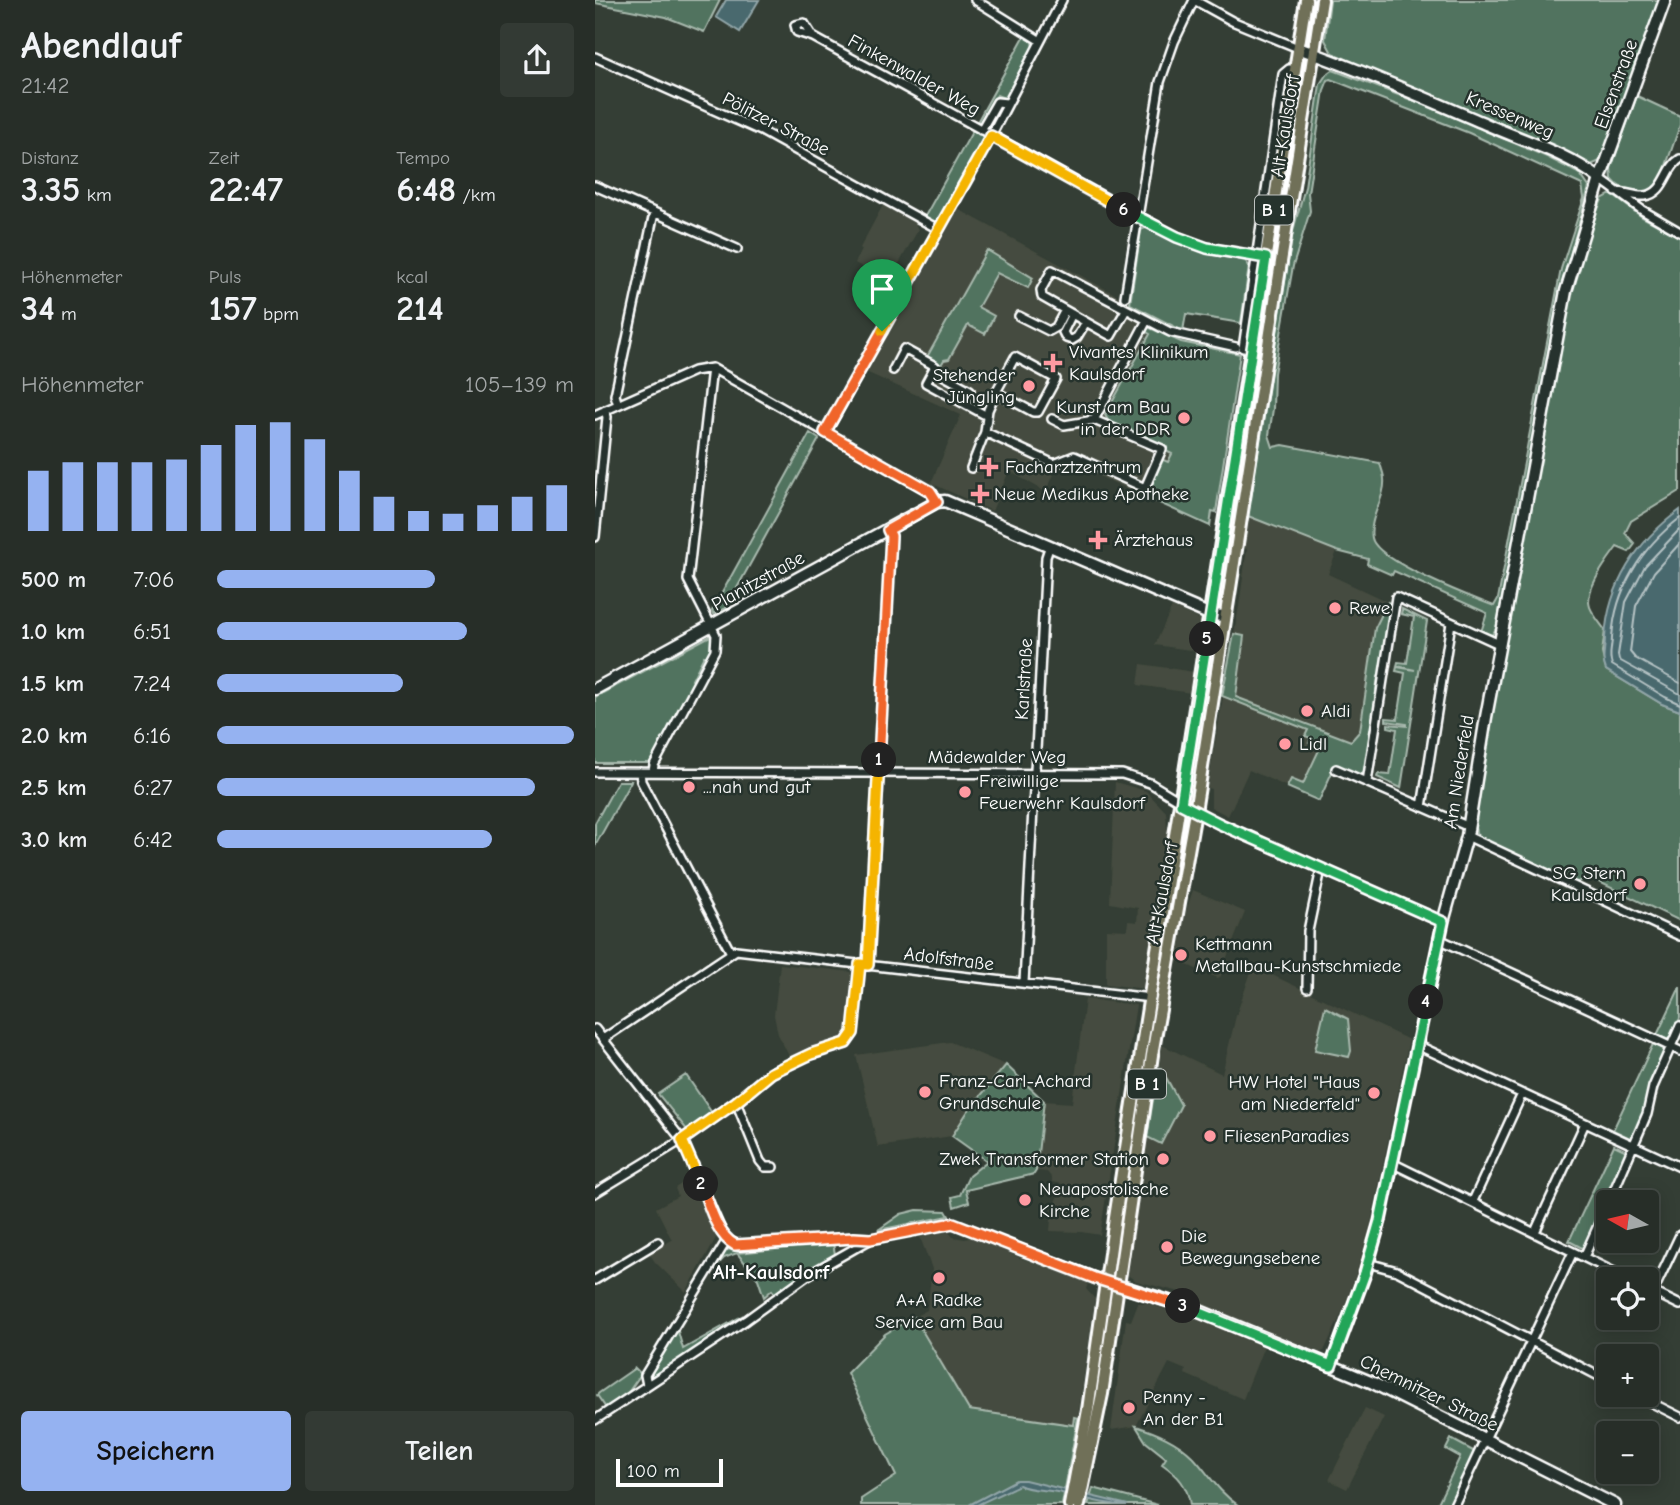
<!DOCTYPE html>
<html lang="de">
<meta charset="utf-8">
<style>
:root{--surface:#272e28;--page:#333a34;--text:#f1f3f6;--muted:#a4a8a8;--line:#434a45;--accent:#95b2f1}
body{margin:0;font-family:"Comic Neue",sans-serif;background:var(--page);color:var(--text);height:100vh;display:flex;flex-direction:column;font-size:26px;white-space:nowrap}
*{box-sizing:border-box;margin:0}
p{font-size:23px;color:var(--muted)}
.icon{flex:none;width:38px;height:38px;fill:none;stroke:currentColor;stroke-width:2;stroke-linecap:round;stroke-linejoin:round}
.map{position:relative;flex:1;overflow:hidden}
.sheet{display:flex;flex-direction:column;background:var(--surface);width:595px}
.sheet>*{flex:none}
.needle{width:46px;rotate:278deg}
.controls{position:absolute;left:1001px;top:1190px;display:grid;gap:14px}
.controls a{display:grid;place-items:center;width:63px;height:63px;border-radius:7px;background:var(--surface);box-shadow:0 4px 18px #0003,0 0 0 2px var(--line);font-size:35px}
.scale{position:absolute;left:21px;bottom:18px;width:107px;box-sizing:border-box;padding-left:7px;border:4px solid #fff;border-top:0;font-size:19px;line-height:24px;white-space:nowrap;color:#fff;-webkit-text-stroke:5px #26332d;paint-order:stroke}
.pin{position:absolute;display:grid;place-items:center;width:60px;height:60px;color:#fff;margin:-72px -30px;border-radius:50% 50% 50% 0;rotate:-45deg;box-shadow:0 0 7px #0007}
.pin .icon{rotate:45deg}
.km{position:absolute;width:35px;height:35px;margin:-18px;border-radius:50%;background:#222;color:#fff;font-size:19px;line-height:35px;text-align:center}
.round{display:grid;place-items:center;flex:none;width:74px;height:74px;border-radius:7px;background:var(--page)}
.overview{display:flex;align-items:center;justify-content:space-between;height:119px;padding:0 21px}
h1{font-size:38px;font-weight:700;line-height:52px}
.figures{display:grid;grid-template-columns:repeat(3,1fr);gap:10px;height:119px;padding:7px 21px}
.figures div{display:grid;align-content:center}
.figures b{font-size:35px;font-weight:700}
.figures small{font-size:19px;font-weight:400}
.figures p{font-size:19px}
.chart{height:196px;padding:14px 21px}
.chart p{display:flex;justify-content:space-between}
.chart svg{width:100%;height:126px;margin-top:7px;stroke:var(--accent);stroke-width:6}
.cta{display:flex;gap:14px;margin-top:auto;padding:14px 21px}
.cta a{flex:1;height:80px;border-radius:7px;background:var(--accent);color:#111;font-size:28px;font-weight:700;line-height:80px;text-align:center}
.cta a+a{background:var(--page);color:var(--text)}
ul{padding:0 21px;list-style:none;font-size:23px}
li{display:grid;grid-template-columns:112px 84px 1fr;align-items:center;height:52px}
li i{height:18px;border-radius:9px;background:var(--accent)}
main{display:flex;flex:1;min-height:0}
.map>svg:first-child{display:block}
</style>
<main>
<section class="sheet">
<div class="overview"><div><h1>Abendlauf</h1><p>21:42</p></div><a class="round"><svg class="icon" aria-label="share" viewBox="0 0 24 24"><path d="M12 15V3M7 8l5-5 5 5M5 13v7h14v-7"/></svg></a></div>
<div class="figures">
<div><p>Distanz</p><b>3.35<small> km</small></b></div>
<div><p>Zeit</p><b>22:47</b></div>
<div><p>Tempo</p><b>6:48<small> /km</small></b></div>
</div>
<div class="figures">
<div><p>Höhenmeter</p><b>34<small> m</small></b></div>
<div><p>Puls</p><b>157<small> bpm</small></b></div>
<div><p>kcal</p><b>214</b></div>
</div>
<div class="chart"><p><span>Höhenmeter</span>105–139 m</p>
<svg viewBox="0 0 160 44" preserveAspectRatio="none"><path d="M5 44V23M15 44V20M25 44V20M35 44V20M45 44V19M55 44V14M65 44V7M75 44V6M85 44V12M95 44V23M105 44V32M115 44V37M125 44V38M135 44V35M145 44V32M155 44V28"/></svg>
</div>
<ul>
<li><b>500 m</b>7:06<i style="width:61%"></i></li>
<li><b>1.0 km</b>6:51<i style="width:70%"></i></li>
<li><b>1.5 km</b>7:24<i style="width:52%"></i></li>
<li><b>2.0 km</b>6:16<i style="width:100%"></i></li>
<li><b>2.5 km</b>6:27<i style="width:89%"></i></li>
<li><b>3.0 km</b>6:42<i style="width:77%"></i></li>
</ul>
<div class="cta"><a>Speichern</a><a>Teilen</a></div>
</section>
<div class="map">
<svg width="1085" height="1505" viewBox="0 0 1085 1505">
<rect width="100%" height="100%" fill="#343e35"/>
<filter id="ink" filterUnits="userSpaceOnUse"><feTurbulence type="fractalNoise" baseFrequency=".0143" numOctaves="2"/><feDisplacementMap in="SourceGraphic" scale="14" xChannelSelector="R" yChannelSelector="G"/><feConvolveMatrix kernelMatrix="1 2 1 2 8 2 1 2 1" color-interpolation-filters="sRGB"/></filter>
<g filter="url(#ink)">
<path fill="#454c3f" d="M288,205L320,223L323,230L294,281L260,263L267,250L265,248Z
M361,208L588,331L643,342L615,526L466,459L451,492L414,471L397,511L336,483L366,415L271,372Z
M653,516L742,551L733,574L795,603L769,771L730,753L737,772L724,801L654,770L633,816L616,807V789L612,788L644,606L652,549L648,547Z
M577,607L606,620L602,651L560,645Z
M546,664L599,672L596,693L543,685Z
M520,782L551,791L571,812L572,829L575,830L551,989L511,984V929L532,930L533,921L542,922L543,908L515,903Z
M598,890L650,912L628,967L626,976L623,978L580,960L589,917Z
M185,964L257,972L253,1030L246,1040L224,1045L195,1058L183,1034L179,1015Z
M658,966L814,1040L766,1272L729,1351L724,1353L609,1307L593,1294L541,1281L531,1274L567,1045L627,1074L641,1016Z
M490,999L541,1005L505,1235L486,1232L455,1231L457,1209L468,1184L457,1182V1178L452,1172L441,1171L449,1101L477,1103Z
M355,1042L411,1065L373,1111L357,1136L283,1147L261,1055Z
M94,1179L121,1238L91,1292L60,1262L54,1253L77,1240L61,1208L83,1196L80,1188Z
M344,1230H352L358,1237L370,1239L379,1236L425,1258L494,1281L491,1289L500,1299L483,1418H479L478,1425L373,1410L319,1317L332,1310L337,1269L325,1237Z
M543,1303H552L604,1319L669,1346L648,1399L590,1374L591,1370L574,1363L541,1426L516,1430L531,1320L536,1321Z
M770,1408L789,1417L752,1489L734,1480Z"/>
<path fill="#51735e" stroke="#a8b9ae" stroke-width="2" fill-rule="evenodd" d="M0,0H125L109,32L71,17L0,3Z
M735,0H1065L1008,157L1005,161L996,165L737,53L730,40Z
M430,35L437,42L438,47L411,99L402,95L384,125L381,124Z
M705,65L709,67L690,191L688,223L669,339L662,342Z
M738,70L827,104L952,157L985,174L994,187L967,284L905,609L902,627L897,635L886,632L892,613L799,571L797,575L772,564L773,559L742,551L653,516L688,293L698,231L710,187L725,84L731,75ZM735,79L874,133L987,185L989,198L966,269L903,599L899,606C876,597 781,561 777,538C773,518 791,498 789,479C789,474 786,468 785,463L688,445L678,447L674,435L678,409L679,373L698,266L715,211L713,193L729,90L733,80Z
M1042,96L1085,116V125L1065,183C1050,198 1029,194 1017,179L1016,168Z
M378,130L387,135L388,143L343,221L338,222L329,218Z
M1016,194L1047,217L1085,237V491L1036,521L1030,533L1040,544L1034,552L1022,547C1012,561 989,590 995,607C998,615 1005,623 1010,630L1007,653L1011,670L1067,704L1085,711V921L994,877L981,883L882,836L879,824L901,685L971,316C980,276 991,237 1007,199Z
M552,227L598,248L650,260L654,266L646,323L591,314L588,331L535,304L546,230Z
M392,250L438,278L433,288L402,273L383,307L399,316L390,334L373,325L354,359L349,360L346,365L332,357Z
M553,327L586,342L645,354L621,512L617,511L615,526L549,496L566,459L573,462L577,454L515,424L510,415L555,334L550,331Z
M660,356L662,362L659,398L628,597L623,596Z
M215,433L224,439L131,608L119,614L117,611Z
M793,602L798,605L787,676L783,677L781,690L784,693L772,772L769,771L764,777L738,770L724,801L692,787L696,779L708,784L725,748L714,743L716,738L710,736L713,730L627,696L639,634L649,636L641,697L756,741L765,731L780,628Z
M807,609L832,621L806,788L782,777L783,774L795,775L802,729L793,727V724L812,726V724L791,721V718L803,719L810,673L801,671L802,667L820,670L802,666L803,662L812,663L819,617L806,614Z
M117,635L120,642L113,657L109,656L97,680L100,682L56,763H0V697Z
M23,781H36L0,846V823Z
M1085,987V1018L1076,1041L1062,1035Z
M730,1007L753,1019L756,1051L754,1057L720,1050Z
M1058,1044L1069,1049C1067,1060 1062,1070 1058,1080C1050,1102 1048,1118 1037,1139L1018,1130Z
M411,1065L449,1101L441,1171L439,1174L371,1190L374,1202L359,1207L357,1197L365,1195L374,1176L392,1161L357,1136L373,1111Z
M563,1068H566L586,1105L566,1144L552,1137Z
M91,1075L117,1113L92,1130L63,1094Z
M1019,1145L1034,1152L989,1249L974,1241Z
M322,1210L351,1211L354,1216L283,1230L306,1214Z
M238,1243L240,1254L181,1295L177,1290L169,1297L163,1279L142,1253L129,1258L120,1268C120,1255 129,1247 142,1250L143,1253Z
M147,1316V1320L61,1376H56L55,1371L82,1328L88,1349Z
M319,1317L374,1410L478,1425L479,1417L483,1418L467,1505H266V1499L301,1476L252,1373L290,1334Z
M40,1368L46,1374L32,1394L11,1408L2,1395L4,1393Z
M541,1426C562,1433 582,1441 598,1457C613,1473 624,1493 643,1505H595C593,1486 583,1475 567,1464L571,1458L551,1442Z
M856,1439L880,1452L856,1505H842L865,1457L851,1449Z
M498,1488L563,1505H493Z"/>
<path fill="#48696e" stroke="#91a5a8" stroke-width="2" d="M131,0H164L145,32L121,17Z
M1085,510V711L1067,704L1011,670C1006,658 1010,651 1010,638C1013,585 1042,541 1085,510Z
M421,1480H430L533,1505C508,1505 486,1497 462,1492C448,1489 436,1491 424,1485L382,1505H374Z"/>
<g fill="none" stroke-linecap="round" stroke-linejoin="round">
<path stroke="#b6c3c5" stroke-width="2" d="M1085,518C1046,548 1020,589 1017,638C1017,648 1013,655 1017,665L1070,697L1085,704
M1085,529L1050,566L1031,602L1023,655L1024,660L1085,694
M1085,543L1059,572L1041,606L1035,652L1040,658L1085,683"/>
<g stroke="#fff" stroke-width="12">
<path id="street" d="M380,0L444,40
M599,0L637,21L703,48
M218,37L202,32L200,25L209,23L218,37L582,237L612,248L671,258
M0,57L166,131L343,229
M386,130L402,102L412,103
M1005,179L1047,210L1085,232
M0,186L142,249
M1021,192C1031,192 1041,197 1050,196C1071,193 1070,168 1085,159
M530,297L565,82L579,42L599,0
M477,314L468,332L471,338L477,340L482,337L491,322L447,297L446,290L457,270L575,332L641,347
M424,316L454,331L461,327L470,310
M491,322L516,336L531,310
M648,348L688,74L694,69L700,70
M298,370L309,349L340,366L338,370L375,390L368,403
M338,370L331,383L392,416
M23,405L20,395L59,213
M0,415L99,371L117,368L329,488L338,494L342,502
M457,419L469,425L499,420
M231,432L396,136L467,0
M390,432L459,464L479,456L550,488L567,449L499,420L551,322
M376,468L390,432L393,410L400,394L401,392L420,357L461,379L443,412H438L401,392
M0,537L12,417L10,410
M741,769L874,827
M0,772L527,774L555,783L614,819L848,922
M45,772L46,781L136,953
M58,772L59,765L120,650L121,635L93,580L117,368
M772,782L801,597L904,644
M827,807L856,623
M872,836L1085,936
M844,939L1085,1051
M273,965L296,536L293,530
M429,983L451,557L455,545
M712,988L713,931L726,869
M0,1029L87,1140L126,1230L132,1240L145,1246L259,1238L274,1239
M8,1039L141,950L556,998
M822,1045L1085,1167
M141,1102L165,1161L170,1167H178
M797,1163L1033,1279
M0,1193L87,1140L141,1102L176,1073L212,1056L251,1043L258,1033L265,964
M878,1201L927,1094
M1014,1202L1052,1114L1058,1087L1085,1026
M940,1232L990,1123
M989,1257L1013,1203
M773,1263L802,1271L1013,1381
M0,1280L63,1242
M1052,1289L1085,1305
M1058,1292L1085,1235
M52,1385L50,1375L132,1240
M1041,1395L1085,1417
M0,1420L151,1320L213,1275L276,1239L358,1223L510,1281
M859,1505L978,1252"/>
</g>
<g stroke="#fff" stroke-width="15">
<path id="secondary" d="M703,48C768,71 830,98 893,125C930,141 973,154 1005,179
M0,689L342,502L350,501L616,615L630,616
M510,1281L602,1310L778,1383L1020,1505
M736,1366L770,1274L785,1221L848,922L872,836L891,717L971,291L1005,179L1070,0"/>
</g>
<g stroke="#fff" stroke-width="16">
<path id="primary" d="M475,1505L493,1410L520,1218L711,0
M484,1505L507,1394L557,1055L600,812L727,0"/>
</g>
<use href="#street" stroke="#26332d" stroke-width="7"/>
<use href="#secondary" stroke="#26332d" stroke-width="10"/>
<use href="#primary" stroke="#706f59" stroke-width="10"/>
</g>
</g>
<g fill="none" stroke-linecap="round" stroke-linejoin="round" filter="url(#ink)">
<g stroke="#fff" stroke-width="14">
<path id="split-1" d="M284,760L296,536L293,530L342,502L335,491L230,432L287,331"/>
</g>
<g stroke="#fff" stroke-width="14">
<path id="split-2" d="M106,1184L87,1140L141,1102L176,1073L216,1054L251,1043L258,1033L265,964L273,965L284,760"/>
</g>
<g stroke="#fff" stroke-width="14">
<path id="split-3" d="M106,1184C114,1203 121,1235 140,1245L259,1238L275,1239L358,1223L499,1278L588,1306"/>
</g>
<g stroke="#fff" stroke-width="14">
<path id="split-4" d="M588,1306L736,1366L770,1273L785,1221L831,1002"/>
</g>
<g stroke="#fff" stroke-width="14">
<path id="split-5" d="M612,639L586,804L625,824L848,922L831,1002"/>
</g>
<g stroke="#fff" stroke-width="14">
<path id="split-6" d="M529,210L582,237L612,248L671,258L612,639"/>
</g>
<g stroke="#fff" stroke-width="14">
<path id="split-7" d="M287,331L396,136L529,210"/>
</g>
<use href="#split-1" stroke="#f0652b" stroke-width="9"/>
<use href="#split-2" stroke="#f5b400" stroke-width="9"/>
<use href="#split-3" stroke="#f0652b" stroke-width="9"/>
<use href="#split-4" stroke="#22a559" stroke-width="9"/>
<use href="#split-5" stroke="#22a559" stroke-width="9"/>
<use href="#split-6" stroke="#22a559" stroke-width="9"/>
<use href="#split-7" stroke="#f5b400" stroke-width="9"/>
</g>
<g fill="#ff9aa2" stroke="#26332d" stroke-width="2.5">
<path d="M454.5 352.5h7v7h7v7h-7v7h-7v-7h-7v-7h7z"/>
<circle cx="434" cy="386" r="7"/>
<circle cx="589" cy="418" r="7"/>
<path d="M390.5 456.5h7v7h7v7h-7v7h-7v-7h-7v-7h7z"/>
<path d="M381.5 483.5h7v7h7v7h-7v7h-7v-7h-7v-7h7z"/>
<path d="M499.5 529.5h7v7h7v7h-7v7h-7v-7h-7v-7h7z"/>
<circle cx="740" cy="608" r="7"/>
<circle cx="712" cy="711" r="7"/>
<circle cx="690" cy="744" r="7"/>
<circle cx="94" cy="787" r="7"/>
<circle cx="370" cy="792" r="7"/>
<circle cx="1045" cy="884" r="7"/>
<circle cx="586" cy="955" r="7"/>
<circle cx="330" cy="1092" r="7"/>
<circle cx="779" cy="1093" r="7"/>
<circle cx="615" cy="1136" r="7"/>
<circle cx="568" cy="1159" r="7"/>
<circle cx="430" cy="1200" r="7"/>
<circle cx="572" cy="1247" r="7"/>
<circle cx="344" cy="1278" r="7"/>
<circle cx="534" cy="1408" r="7"/>
</g>
<g text-anchor="middle" dominant-baseline="central" stroke-width="5" stroke-linejoin="round" paint-order="stroke">
<g fill="#26332d" stroke="#bec2c0" stroke-width="2">
<rect x="660" y="195.5" width="38" height="29" rx="5"/>
<rect x="533" y="1069.5" width="38" height="29" rx="5"/>
</g>
<g font-size="18" font-weight="bold" fill="#fff">
<text x="679" y="210">B 1</text>
<text x="552" y="1084">B 1</text>
</g>
<g font-size="19" fill="#fff" stroke="#26332d">
<text transform="translate(319 75) rotate(29)">Finkenwalder Weg</text>
<text transform="translate(1021 84) rotate(-70)">Elsenstraße</text>
<text transform="translate(915 115) rotate(23)">Kressenweg</text>
<text transform="translate(181 124) rotate(27)">Pölitzer Straße</text>
<text transform="translate(690 126) rotate(-81)">Alt-Kaulsdorf</text>
<text transform="translate(163 581) rotate(-29)">Planitzstraße</text>
<text transform="translate(429 679) rotate(-87)">Karlstraße</text>
<text x="402" y="757">Mädewalder Weg</text>
<text transform="translate(864 772) rotate(-81)">Am Niederfeld</text>
<text transform="translate(567 893) rotate(-79)">Alt-Kaulsdorf</text>
<text transform="translate(354 959) rotate(7)">Adolfstraße</text>
<text transform="translate(834 1393) rotate(26)">Chemnitzer Straße</text>
</g>
<g font-size="19" fill="#fff" stroke="#26332d" text-anchor="start">
<text x="474" y="352">Vivantes Klinikum<tspan x="474" dy="22">Kaulsdorf</tspan></text>
<text x="420" y="375" text-anchor="end">Stehender<tspan x="420" dy="22">Jüngling</tspan></text>
<text x="575" y="407" text-anchor="end">Kunst am Bau<tspan x="575" dy="22">in der DDR</tspan></text>
<text x="410" y="467">Facharztzentrum</text>
<text x="399" y="494">Neue Medikus Apotheke</text>
<text x="519" y="540">Ärztehaus</text>
<text x="754" y="608">Rewe</text>
<text x="726" y="711">Aldi</text>
<text x="704" y="744">Lidl</text>
<text x="384" y="781">Freiwillige<tspan x="384" dy="22">Feuerwehr Kaulsdorf</tspan></text>
<text x="108" y="787">...nah und gut</text>
<text x="1031" y="873" text-anchor="end">SG Stern<tspan x="1031" dy="22">Kaulsdorf</tspan></text>
<text x="600" y="944">Kettmann<tspan x="600" dy="22">Metallbau-Kunstschmiede</tspan></text>
<text x="344" y="1081">Franz-Carl-Achard<tspan x="344" dy="22">Grundschule</tspan></text>
<text x="765" y="1082" text-anchor="end">HW Hotel "Haus<tspan x="765" dy="22">am Niederfeld"</tspan></text>
<text x="629" y="1136">FliesenParadies</text>
<text x="554" y="1159" text-anchor="end">Zwek Transformer Station</text>
<text x="444" y="1189">Neuapostolische<tspan x="444" dy="22">Kirche</tspan></text>
<text x="586" y="1236">Die<tspan x="586" dy="22">Bewegungsebene</tspan></text>
<text x="344" y="1300" text-anchor="middle">A+A Radke<tspan x="344" dy="22">Service am Bau</tspan></text>
<text x="548" y="1397">Penny -<tspan x="548" dy="22">An der B1</tspan></text>
</g>
<g font-size="21" font-weight="bold" fill="#fff" stroke="#26332d">
<text x="176" y="1272">Alt-Kaulsdorf</text>
</g>
</g>
</svg>
<div class="controls">
<a><svg class="needle" viewBox="-14 -14 28 28"><path d="M0-13l5 13h-10z" fill="#e53935"/><path d="M0 13l5-13h-10z" fill="#a4a8a8"/></svg></a>
<a><svg class="icon" aria-label="locate" viewBox="0 0 24 24"><circle cx="12" cy="12" r="6"/><path d="M12 2v4M12 18v4M2 12h4M18 12h4"/></svg></a>
<a>+</a>
<a>−</a>
</div>
<div class="scale">100 m</div>
<div class="pin" style="left:287px;top:331px;background:#1e9e55"><svg class="icon" aria-label="arrive" viewBox="0 0 24 24"><path d="M6 21V4h12l-3 4 3 4H6"/></svg></div>
<b class="km" style="left:284px;top:760px">1</b>
<b class="km" style="left:106px;top:1184px">2</b>
<b class="km" style="left:588px;top:1306px">3</b>
<b class="km" style="left:831px;top:1002px">4</b>
<b class="km" style="left:612px;top:639px">5</b>
<b class="km" style="left:529px;top:210px">6</b>
</div>
</main>
